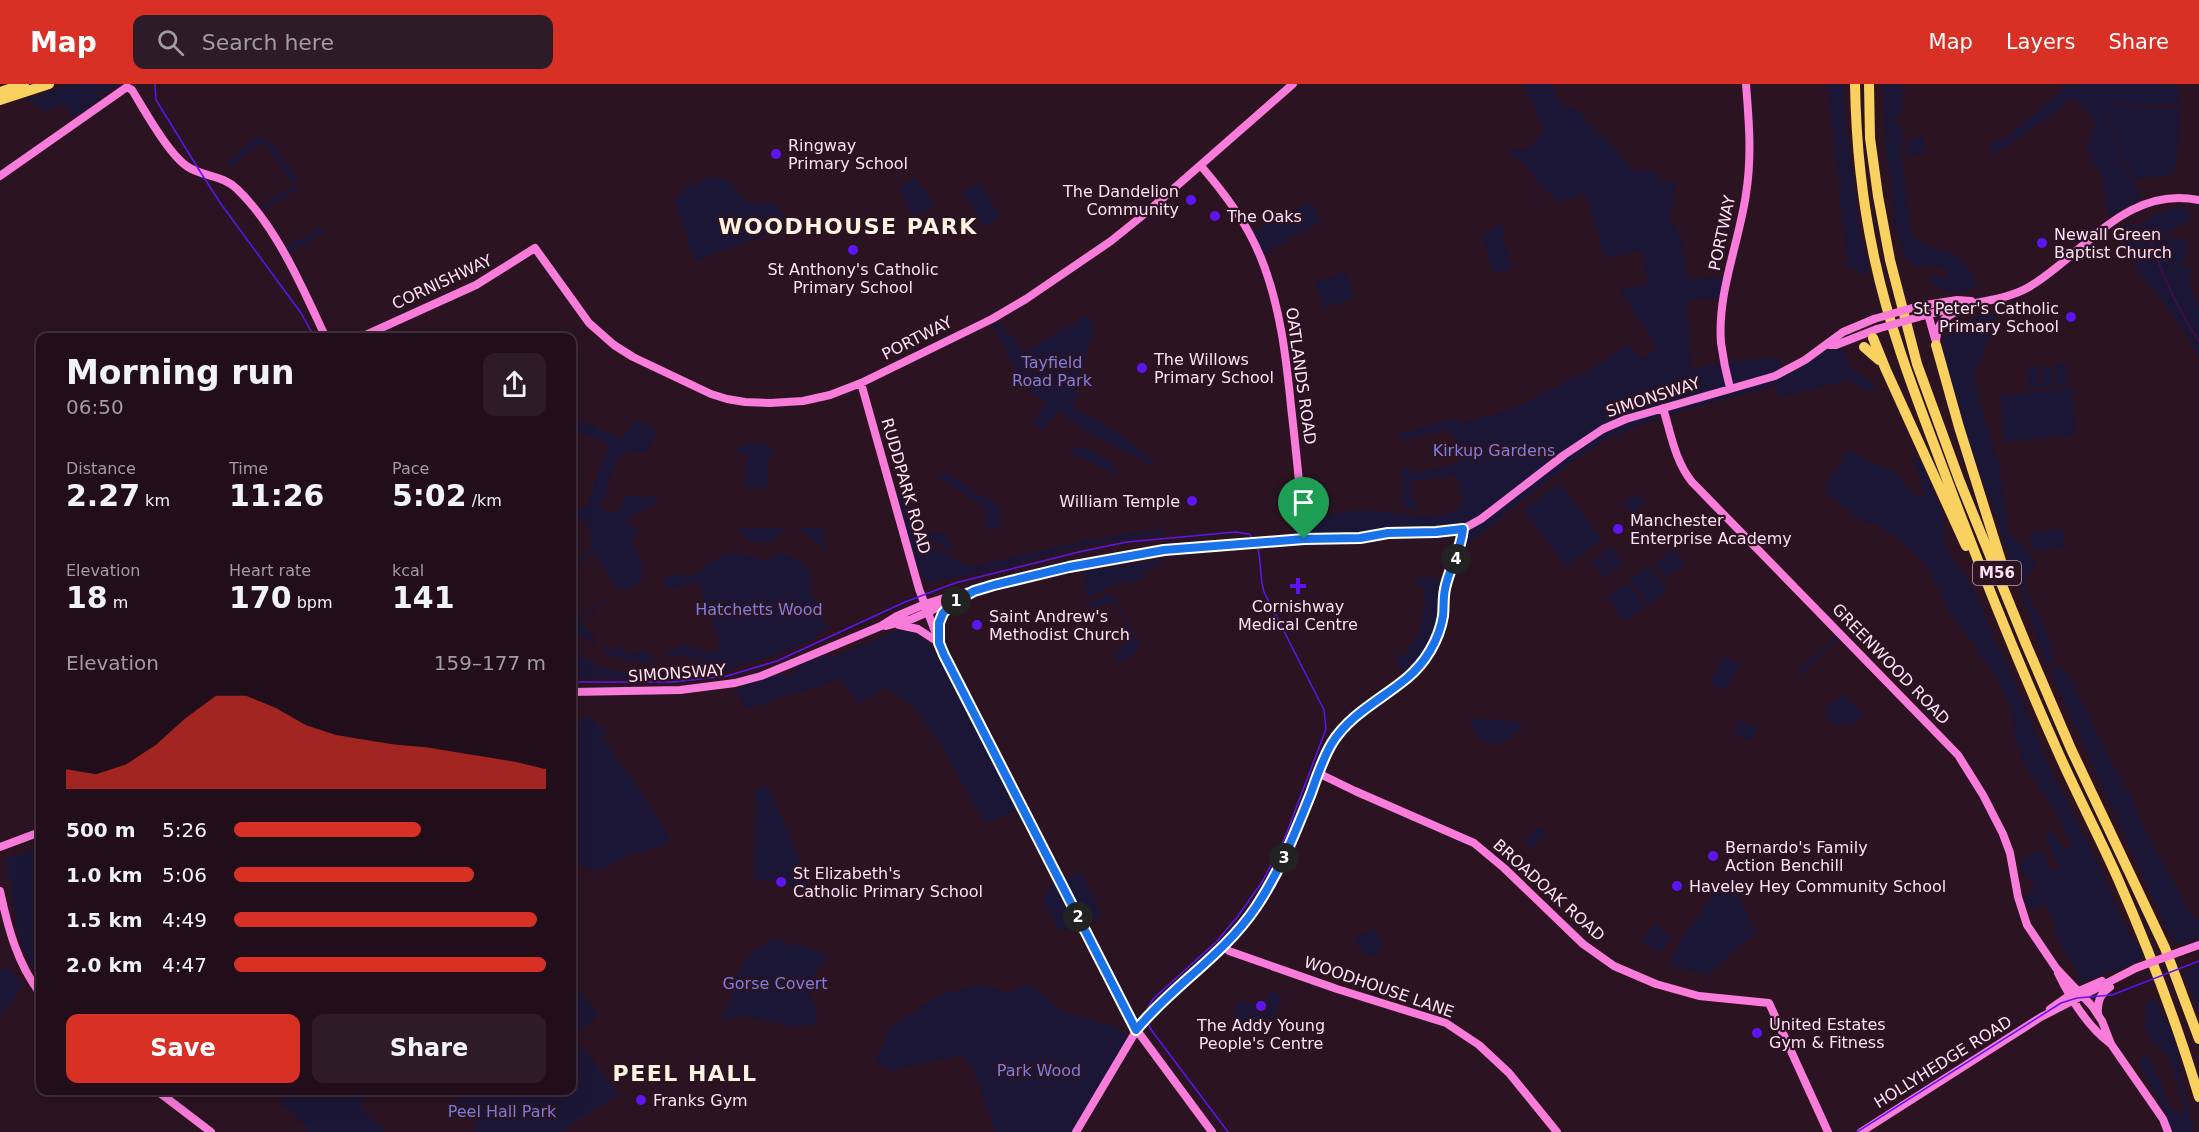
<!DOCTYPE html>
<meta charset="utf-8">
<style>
:root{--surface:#210e1a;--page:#2d1c27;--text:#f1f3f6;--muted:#a29ca2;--line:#3e2e39;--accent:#d93025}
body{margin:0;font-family:"DejaVu Sans",sans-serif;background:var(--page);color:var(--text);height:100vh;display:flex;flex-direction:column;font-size:22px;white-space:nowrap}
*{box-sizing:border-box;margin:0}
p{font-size:20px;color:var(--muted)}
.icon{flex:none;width:33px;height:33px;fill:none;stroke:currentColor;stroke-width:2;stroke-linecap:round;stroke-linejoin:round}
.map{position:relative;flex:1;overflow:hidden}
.sheet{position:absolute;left:36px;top:249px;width:540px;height:762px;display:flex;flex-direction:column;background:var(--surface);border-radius:12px;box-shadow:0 6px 24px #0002,0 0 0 2px var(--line)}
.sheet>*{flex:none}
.pin{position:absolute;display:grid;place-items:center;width:51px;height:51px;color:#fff;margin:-62px -26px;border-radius:50% 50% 50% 0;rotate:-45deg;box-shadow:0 0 6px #0007}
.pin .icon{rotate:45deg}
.km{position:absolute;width:30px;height:30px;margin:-15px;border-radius:50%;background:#222;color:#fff;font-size:16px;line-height:30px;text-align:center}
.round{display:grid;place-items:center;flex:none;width:63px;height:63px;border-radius:12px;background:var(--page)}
.head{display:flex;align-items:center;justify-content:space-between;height:102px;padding:0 30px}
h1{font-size:33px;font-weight:700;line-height:45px}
.metrics{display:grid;grid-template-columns:repeat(3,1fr);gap:9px;height:102px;padding:6px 30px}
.metrics div{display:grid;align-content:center}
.metrics b{font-size:30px;font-weight:700}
.metrics small{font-size:16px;font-weight:400}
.metrics p{font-size:16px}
.chart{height:168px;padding:12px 30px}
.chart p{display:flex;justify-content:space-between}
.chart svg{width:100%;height:108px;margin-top:6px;fill:var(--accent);opacity:.7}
.primary-button{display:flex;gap:12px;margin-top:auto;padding:12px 30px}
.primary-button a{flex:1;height:69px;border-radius:12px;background:var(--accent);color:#fff;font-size:24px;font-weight:700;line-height:69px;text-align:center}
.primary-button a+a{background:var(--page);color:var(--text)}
ul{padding:0 30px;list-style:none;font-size:20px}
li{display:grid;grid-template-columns:96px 72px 1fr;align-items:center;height:45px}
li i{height:15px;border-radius:8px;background:var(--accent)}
header{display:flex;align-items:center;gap:36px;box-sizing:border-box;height:84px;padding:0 30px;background:var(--accent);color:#fff}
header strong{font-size:28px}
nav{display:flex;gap:33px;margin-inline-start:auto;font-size:21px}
.search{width:420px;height:54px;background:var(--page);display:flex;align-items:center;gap:15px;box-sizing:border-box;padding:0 21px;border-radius:12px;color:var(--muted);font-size:22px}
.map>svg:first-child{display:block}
</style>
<header>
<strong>Map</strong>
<div class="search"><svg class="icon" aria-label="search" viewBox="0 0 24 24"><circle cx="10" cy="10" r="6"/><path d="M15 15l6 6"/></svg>Search here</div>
<nav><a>Map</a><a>Layers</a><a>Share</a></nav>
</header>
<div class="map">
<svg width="2199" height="1048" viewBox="0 0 2199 1048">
<rect width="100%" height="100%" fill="#2c1322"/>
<path fill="#1c1636" d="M73,0H119L104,11L102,9L98,11L99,17L72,33L61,18L47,28L26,15Z
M1523,0H1550L1564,23L1580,27L1586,38L1607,54L1631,85L1648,87L1653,86L1660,95L1676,100L1670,136L1682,153L1687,195L1728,193L1724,213L1687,217L1692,286L1724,278L1779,273L1782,288L1829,261L1842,262L1850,282L1876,303L1871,309L1848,296L1779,314L1776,302C1711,320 1639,333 1581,371L1468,460H1462L1463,445L1304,455L1303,438L1308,435C1326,432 1345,426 1364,426C1392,425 1445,445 1463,418L1457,391L1411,397L1413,415L1420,427L1403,425L1402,384L1410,383L1412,389L1457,380L1459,357L1446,346L1402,357L1399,350L1459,333L1460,339L1508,327L1596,282L1628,260L1635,269L1644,274L1657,264L1619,205L1648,200L1642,167L1605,174L1585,109L1558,119L1551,109L1545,104L1531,117L1530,115L1543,104L1520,76L1515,73L1512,74L1508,70L1514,64L1528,65L1544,45Z
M1827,0H1844L1846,49L1849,61L1860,147L1869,182L1866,192L1848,183Z
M1883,0H1901V5L1903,8L1902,27L1897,32L1896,37L1905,51L1902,52L1901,71L1912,152C1929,169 1953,158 1971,188C1974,193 1976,196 1977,201C1960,213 1942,212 1930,195L1934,190L1945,194L1948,193C1943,170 1917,193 1907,175C1893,150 1892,116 1890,88C1889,84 1888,79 1887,75C1884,50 1884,25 1883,0Z
M2061,0H2068L2070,3L2073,0H2171L2179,7L2180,21L2110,20C2107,37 2112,56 2119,72C2125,87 2137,98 2141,114L2109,133L2102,94L2086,66L2095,38L2074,14L2012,59L1992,71L1989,60L2005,55L2064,4Z
M2111,22L2180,24L2179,61L2174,90L2135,96C2122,75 2106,47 2111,22Z
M258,51L264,57L230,83L227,79Z
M1923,52L1926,70L1908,72L1906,61L1909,55Z
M268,55L298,94L293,99L263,59Z
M705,92L728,96L748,119L775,118L790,141L695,178L674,117L691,99L695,103Z
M912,95H917L935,122L917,132L912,131L899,106L902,101Z
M979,98L1001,133L985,143L962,108Z
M294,100L297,105L264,127L261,123Z
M1310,117L1322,137L1261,172L1249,150Z
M2184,123L2189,129V137L2165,150L2169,155L2181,154L2188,160L2183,182L2190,184L2191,203L2199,225V273L2180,241L2138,186L2116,147L2120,142L2126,140L2144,142C2149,127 2169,125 2184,123Z
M1501,139L1512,185L1493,189L1481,148L1492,146Z
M321,143L324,149L289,168L286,163Z
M1346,188L1354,214L1324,224L1315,198Z
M1992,227L1997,229V232L1975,291V298L2000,385L2009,449L2031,469L2036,482L2025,494L2023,499L2049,552L2054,576L2049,580L2046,579L1967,351L1945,276L1944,255L1953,242Z
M1087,231L1092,237H1095L1073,324C1084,330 1097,335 1107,342C1124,352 1138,367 1154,376L1152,381L1085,347L1060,327L1041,347L1033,339L1046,320L1026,305L992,241L999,237L1007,250H1012L1023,269Z
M2066,279L2068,301L2057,302L2055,280Z
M2052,281L2054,303L2043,304L2041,282Z
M2038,282L2040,304L2029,305L2027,283Z
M2072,304L2076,351L2004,358L2000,311Z
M572,333L619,354L625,352L630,341L633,342L636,335L657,346L649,367L624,369L616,378L608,403L600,421C602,426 612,430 618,428L625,412L657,413L656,419L628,434L630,441L638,445L633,457C637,471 646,482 642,496L630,505H617L594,470L572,484V479L590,468L593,458L589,453L590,446L585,439L575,434L572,423L581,425L587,421L607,365V361L601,356L572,346Z
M748,358L765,360L777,371H769L767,405L745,404L747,370L734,369Z
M1084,363L1112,378L1118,392L1067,367Z
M1851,366L1877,382L1889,384L1900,392L1902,397L1918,414L1924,412L1914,374L1915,372L1922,379L1944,432V449L1948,468L1968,496L1978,514L1992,549L2013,592L2052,690L2063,707L2081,747L2091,762L2092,770L2101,783L2123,839L2142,869L2141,874L2135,879L2087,897H2079L2077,886L2058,858L2048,819L2034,825H2029L2024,815L2036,802L2022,788L2019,782L2023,776L2038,765C2048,773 2046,778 2052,787L2060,783L2045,756L2051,746L2065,765L2072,762V758L2066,752L2060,735L2023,679L2015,653L2011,623L1995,591L1979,571L1973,558L1947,526L1939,506L1924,479L1902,458L1875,439L1869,440L1859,435L1828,410L1826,398L1843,377L1842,372Z
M946,388L987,416L988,413L999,423L1002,440L991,448L986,441L985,424L938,392Z
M1559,399L1602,455L1566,483L1523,426Z
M907,406L915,450L919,455L970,483L1082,457L1158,445L1162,439L1163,450L1078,463L995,486L929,499C914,488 901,430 895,411Z
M1638,411L1646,419L1631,429L1625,424L1624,418L1631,412Z
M737,444H786L773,458H750Z
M799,444H823L826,467L798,444Z
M2063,444L2065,464L2032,467L2031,448Z
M940,448L950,455L952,468L921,450Z
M1610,462L1623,480L1614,486L1601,469Z
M1674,465L1685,480L1666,494L1655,479Z
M734,468L766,477L777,469L798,475L810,487L811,507L828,543C813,561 755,577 732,584L734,586L670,595L572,594V563C582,572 594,582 608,585C629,591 692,592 703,572L699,571L690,577L689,571L662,574L686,558L691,565L697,561L700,567L704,566L706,570L722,564L698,498L665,506V493L699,489C708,479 721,470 734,468Z
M1599,470L1613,488L1604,494L1591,477Z
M1164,476L1165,481L1163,482L1162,479L1144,488L1146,492L1130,500L1120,498L1087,514L1084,487Z
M1649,481L1668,506L1648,521L1629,496Z
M1418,493L1443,495C1441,510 1441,528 1437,543C1434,557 1419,585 1404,588L1398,581L1394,572L1396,570L1402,574C1419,553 1428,531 1424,504L1414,498Z
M1627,498L1645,523L1625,538L1606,513Z
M1106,510L1113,511L1115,514L1135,553L1137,552L1140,558L1136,569L1118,579L1114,572L1123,565L1124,553L1122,546L1126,541L1115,519L1091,524L1090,521L1091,517Z
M603,511L608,516L580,535L597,560L580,552L577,556L572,552V523L576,521L579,525L575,528L579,532L605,516Z
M901,545L917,550L930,561L948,585L1022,722L985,740C964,704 942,657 915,625C908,617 895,609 885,605L857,620L842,595L745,625L743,623L737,606C750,595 773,589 789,591L800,579L826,570L830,574Z
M1837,549L1840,552L1800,592L1797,588Z
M621,561L626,568L635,570L644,565L654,578L657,577V580L629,577L602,569L607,562L611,567Z
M1723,572L1741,581L1726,606L1711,600Z
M2057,582L2063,584L2073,599L2111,677L2129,709L2148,751L2191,830L2199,836V855L2178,860L2167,846L2050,586Z
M1844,610L1864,631L1850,641L1828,640L1825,625Z
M586,631C595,634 596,642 606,646L604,652L611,667L633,695L669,752V759C657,765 645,766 632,770C604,780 597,803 572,771V648Z
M1469,633L1524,639C1504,666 1479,671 1469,633Z
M1739,636L1757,644L1752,657L1733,650Z
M768,701L808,797L806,807L777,798L754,796L756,705Z
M1543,744L1545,746L1544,753L1534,763H1529L1526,760C1526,752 1534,744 1543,744Z
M36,764L40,769V881L33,886L21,860L5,775Z
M1080,787L1102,832L1072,847L1058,845L1043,815L1050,803Z
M1734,794L1742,819L1757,849L1732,868L1710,891L1668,881L1680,857L1716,806L1722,804L1727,796Z
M1654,839L1662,845L1650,863L1641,856Z
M1378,845L1382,864C1369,881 1358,867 1356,851Z
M1663,846L1672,852L1660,870L1651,863Z
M779,854L792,861L805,863L826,870L827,876L817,886L810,914L817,926L815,941L796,943L736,931L727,937L721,932C740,905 729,881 762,862C768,859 772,855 779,854Z
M2199,881V928L2183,887Z
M8,883L23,901L0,933V885L2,888Z
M572,897L599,931L573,952L619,1010L565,1045L567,1048H472L475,1044L476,1039L455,1018L467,1007L572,1006Z
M978,900L1008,909L1022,900L1037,905L1062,928L1115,942L1130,953L1076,1048H995L973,985L962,971L889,987L878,979L877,973L889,944L938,912Z
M1269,907L1282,911L1274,936L1261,932Z
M2154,915L2171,943L2181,979L2182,997L2194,1048H2172L2162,1022L2139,982L2140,973L2147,972L2152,979L2172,1026L2182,1031L2184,1024C2179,1009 2177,993 2170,978C2166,970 2162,966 2155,960C2142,950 2144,929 2148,916Z
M1239,917L1250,920L1252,917L1264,920L1255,946L1234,941L1235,922Z
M282,1007H363V1027L385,1045L383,1048H307L303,1039L282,1020Z"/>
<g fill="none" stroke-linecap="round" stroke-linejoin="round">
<path stroke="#420e4a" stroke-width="1.5" d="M2148,148C2160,187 2176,223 2199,257"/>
<path stroke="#f97bda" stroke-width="8" d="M1201,82C1225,110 1247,139 1261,174C1280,221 1286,272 1291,322C1296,367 1301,411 1304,455
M0,92L127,3L132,6C145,27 169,71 188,83C204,93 223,91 237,105C277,143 303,205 326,254
M1919,222L1957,216L1971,217
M1925,228L1928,230L1935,255
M1922,232C1937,228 1952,224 1967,221C1987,216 2010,214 2029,203C2085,170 2125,101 2199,116
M359,254L476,201L535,164L589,239L614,261L633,273L711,310L727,315L745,318L770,319L803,317L830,311L861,299L992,235L1026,215L1111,157L1147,128L1293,0
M1829,261H1836L1877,245
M1936,261C1936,243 1941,234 1958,227
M861,299L919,505L944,571L1133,941L1212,1048
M1730,304C1726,289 1723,274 1721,259C1717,209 1739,159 1746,110C1752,73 1749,37 1746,0
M1663,324C1671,350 1675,377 1692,398L1958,671L1983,711L2003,750L2010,769L2018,813L2027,841L2056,884L2092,922L2102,937L2111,960L2163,1035L2168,1048
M899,541L918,545L938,558
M886,542L912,535L966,511
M939,551L941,533L952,521
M572,608L680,606L735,599L761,592L795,578L881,542L897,532L925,520L957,510L1069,483L1165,466L1304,455L1360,454L1388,449L1436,448L1463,445L1481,435L1564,371L1603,345L1626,335L1775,292L1805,276L1843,248L1874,235
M1318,689L1355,707L1474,759L1504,784L1583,860L1614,882L1656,900L1699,912L1769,919L1828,1048
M0,763L40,748
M0,807C8,844 17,879 40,909
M1224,862L1229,867L1337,905L1446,939L1479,961L1509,989L1557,1048
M2182,867L2199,861
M2058,889C2070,914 2088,943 2111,960
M2050,925L2070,911L2102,897
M2098,930C2097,918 2100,909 2110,903
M156,1006L211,1048
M1076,1048L1139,942L1165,914L1208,878L1255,825L1288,766L1318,689L1332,659L1351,637L1408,593L1423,578L1438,550L1442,534L1445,505L1462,460L1463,445
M1861,1048L2041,933L2136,884"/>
<path stroke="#f8d160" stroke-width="10" d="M1855,0C1856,60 1862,118 1875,177C1890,247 1917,315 1942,382C1978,479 2016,574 2058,668C2077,711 2099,752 2118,795C2149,866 2177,939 2199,1013
M1869,0L1870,54L1878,112L1890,176L1917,280L1960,398L2026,560L2071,665L2165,864L2199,955
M0,8L24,0
M0,16L49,0
M1873,254L1886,286L1966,462
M1936,261L1959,343L2007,496
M1864,263L1879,276"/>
<path stroke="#5d15f4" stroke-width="1.5" d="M155,0L156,16L201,89L221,120L301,229L315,254
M572,598H672L727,592L777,577L905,518L955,499L1083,467L1127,458L1236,448L1249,450C1264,462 1258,490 1264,508L1324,626L1326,645L1284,756L1262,798L1238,832L1216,858L1154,914C1145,925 1145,935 1152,947L1228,1048
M1857,1048L2061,919L2077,914L2112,911L2199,877"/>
<path stroke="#f97bda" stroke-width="8" d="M1874,235L1919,222
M1877,245L1922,232
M2136,884L2182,867"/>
</g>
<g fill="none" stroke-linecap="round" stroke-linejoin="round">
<g stroke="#fff" stroke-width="12">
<path id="route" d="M1463,445C1461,467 1449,484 1445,505C1443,514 1444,523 1443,532C1439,556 1425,579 1407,594C1382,615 1350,630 1332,659C1323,674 1317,692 1311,709C1295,749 1280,787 1256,823C1223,872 1173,901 1136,946L944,571L939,559V539L943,529L954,518L974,507L994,501L1069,483L1164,466L1304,455L1360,454L1388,449L1436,448Z"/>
</g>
<use href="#route" stroke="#1a73e8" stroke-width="8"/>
</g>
<g fill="#5d15f4" stroke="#2c1322" stroke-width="2">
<circle cx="776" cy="70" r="6"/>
<circle cx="1191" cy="116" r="6"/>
<circle cx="1215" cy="132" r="6"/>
<circle cx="2042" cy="159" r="6"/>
<circle cx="853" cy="166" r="6"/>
<circle cx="2071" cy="233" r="6"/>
<circle cx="1142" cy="284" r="6"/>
<circle cx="1192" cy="417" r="6"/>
<circle cx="1618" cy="445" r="6"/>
<path d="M1295 493h6v6h6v6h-6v6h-6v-6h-6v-6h6z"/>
<circle cx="977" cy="541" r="6"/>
<circle cx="1713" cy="772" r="6"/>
<circle cx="781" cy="798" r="6"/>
<circle cx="1677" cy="802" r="6"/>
<circle cx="1261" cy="922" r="6"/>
<circle cx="1757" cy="949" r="6"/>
<circle cx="641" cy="1016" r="6"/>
</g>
<g text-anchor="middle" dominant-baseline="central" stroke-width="4.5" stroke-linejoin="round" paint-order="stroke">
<rect fill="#2c1322" stroke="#bfa2b4" stroke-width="1.5" x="1973" y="477" width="48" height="24" rx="4.5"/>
<g font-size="15" font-weight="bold" fill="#fee0f3">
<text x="1997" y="489">M56</text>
</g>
<g font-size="16" fill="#fee0f3" stroke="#2c1322" text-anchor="start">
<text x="788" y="61">Ringway<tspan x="788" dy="18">Primary School</tspan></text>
<text x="1179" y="107" text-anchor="end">The Dandelion<tspan x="1179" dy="18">Community</tspan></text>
<text x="1227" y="132">The Oaks</text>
<text x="2054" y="150">Newall Green<tspan x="2054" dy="18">Baptist Church</tspan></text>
<text x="853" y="185" text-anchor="middle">St Anthony's Catholic<tspan x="853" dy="18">Primary School</tspan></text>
<text x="2059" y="224" text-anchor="end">St Peter's Catholic<tspan x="2059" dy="18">Primary School</tspan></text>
<text x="1154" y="275">The Willows<tspan x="1154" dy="18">Primary School</tspan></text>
<text x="1180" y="417" text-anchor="end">William Temple</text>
<text x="1630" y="436">Manchester<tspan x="1630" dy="18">Enterprise Academy</tspan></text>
<text x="1298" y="522" text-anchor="middle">Cornishway<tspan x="1298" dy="18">Medical Centre</tspan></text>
<text x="989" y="532">Saint Andrew's<tspan x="989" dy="18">Methodist Church</tspan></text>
<text x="1725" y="763">Bernardo's Family<tspan x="1725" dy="18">Action Benchill</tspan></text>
<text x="793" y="789">St Elizabeth's<tspan x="793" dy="18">Catholic Primary School</tspan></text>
<text x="1689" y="802">Haveley Hey Community School</text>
<text x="1769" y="940">United Estates<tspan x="1769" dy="18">Gym &amp; Fitness</tspan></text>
<text x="1261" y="941" text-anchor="middle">The Addy Young<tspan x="1261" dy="18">People's Centre</tspan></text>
<text x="653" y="1016">Franks Gym</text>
</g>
<g font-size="16" fill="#fee0f3" stroke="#2c1322">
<text transform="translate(1722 149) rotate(-78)">PORTWAY</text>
<text transform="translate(442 198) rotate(-25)">CORNISHWAY</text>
<text transform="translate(917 254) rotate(-27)">PORTWAY</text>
<text transform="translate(1301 292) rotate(82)">OATLANDS ROAD</text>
<text transform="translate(1653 313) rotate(-18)">SIMONSWAY</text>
<text transform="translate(906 402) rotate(74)">RUDDPARK ROAD</text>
<text transform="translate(1891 580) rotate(46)">GREENWOOD ROAD</text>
<text transform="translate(677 589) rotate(-4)">SIMONSWAY</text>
<text transform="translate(1549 806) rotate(42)">BROADOAK ROAD</text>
<text transform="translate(1379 903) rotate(19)">WOODHOUSE LANE</text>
<text transform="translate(1943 978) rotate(-32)">HOLLYHEDGE ROAD</text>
</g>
<g font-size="16" fill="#7c7ee0" stroke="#2c1322">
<text x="1052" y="278">Tayfield<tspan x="1052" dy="18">Road Park</tspan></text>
<text x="1494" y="366">Kirkup Gardens</text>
<text x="759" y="525">Hatchetts Wood</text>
<text x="775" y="899">Gorse Covert</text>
<text x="1039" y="986">Park Wood</text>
<text x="502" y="1027">Peel Hall Park</text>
</g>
<g font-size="22" font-weight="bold" letter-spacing="1.5" fill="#fef2e1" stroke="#2c1322">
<text x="848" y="142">WOODHOUSE PARK</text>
<text x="685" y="989">PEEL HALL</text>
</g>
</g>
</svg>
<div class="pin" style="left:1304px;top:455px;background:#1e9e55"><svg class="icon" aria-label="arrive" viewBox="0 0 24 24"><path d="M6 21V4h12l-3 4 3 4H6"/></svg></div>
<b class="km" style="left:956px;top:517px">1</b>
<b class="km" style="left:1078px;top:833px">2</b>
<b class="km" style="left:1284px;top:774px">3</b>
<b class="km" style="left:1456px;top:475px">4</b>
<section class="sheet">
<div class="head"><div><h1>Morning run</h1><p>06:50</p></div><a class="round"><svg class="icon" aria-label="share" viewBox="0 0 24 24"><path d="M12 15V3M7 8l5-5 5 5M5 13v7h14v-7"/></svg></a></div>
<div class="metrics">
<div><p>Distance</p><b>2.27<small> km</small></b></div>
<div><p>Time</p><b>11:26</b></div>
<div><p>Pace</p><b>5:02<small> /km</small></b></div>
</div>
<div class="metrics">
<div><p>Elevation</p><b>18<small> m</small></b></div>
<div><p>Heart rate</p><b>170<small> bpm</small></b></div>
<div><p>kcal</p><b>141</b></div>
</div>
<div class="chart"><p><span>Elevation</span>159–177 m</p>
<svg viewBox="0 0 160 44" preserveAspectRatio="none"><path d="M0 44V36L10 38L20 34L30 26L40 15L50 6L60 6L70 11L80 18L90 22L100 24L110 26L120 27L130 29L140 31L150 33L160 36V44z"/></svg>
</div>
<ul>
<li><b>500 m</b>5:26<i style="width:60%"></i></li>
<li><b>1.0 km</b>5:06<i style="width:77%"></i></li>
<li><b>1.5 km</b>4:49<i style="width:97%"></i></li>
<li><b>2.0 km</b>4:47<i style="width:100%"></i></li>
</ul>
<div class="primary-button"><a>Save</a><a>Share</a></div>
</section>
</div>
